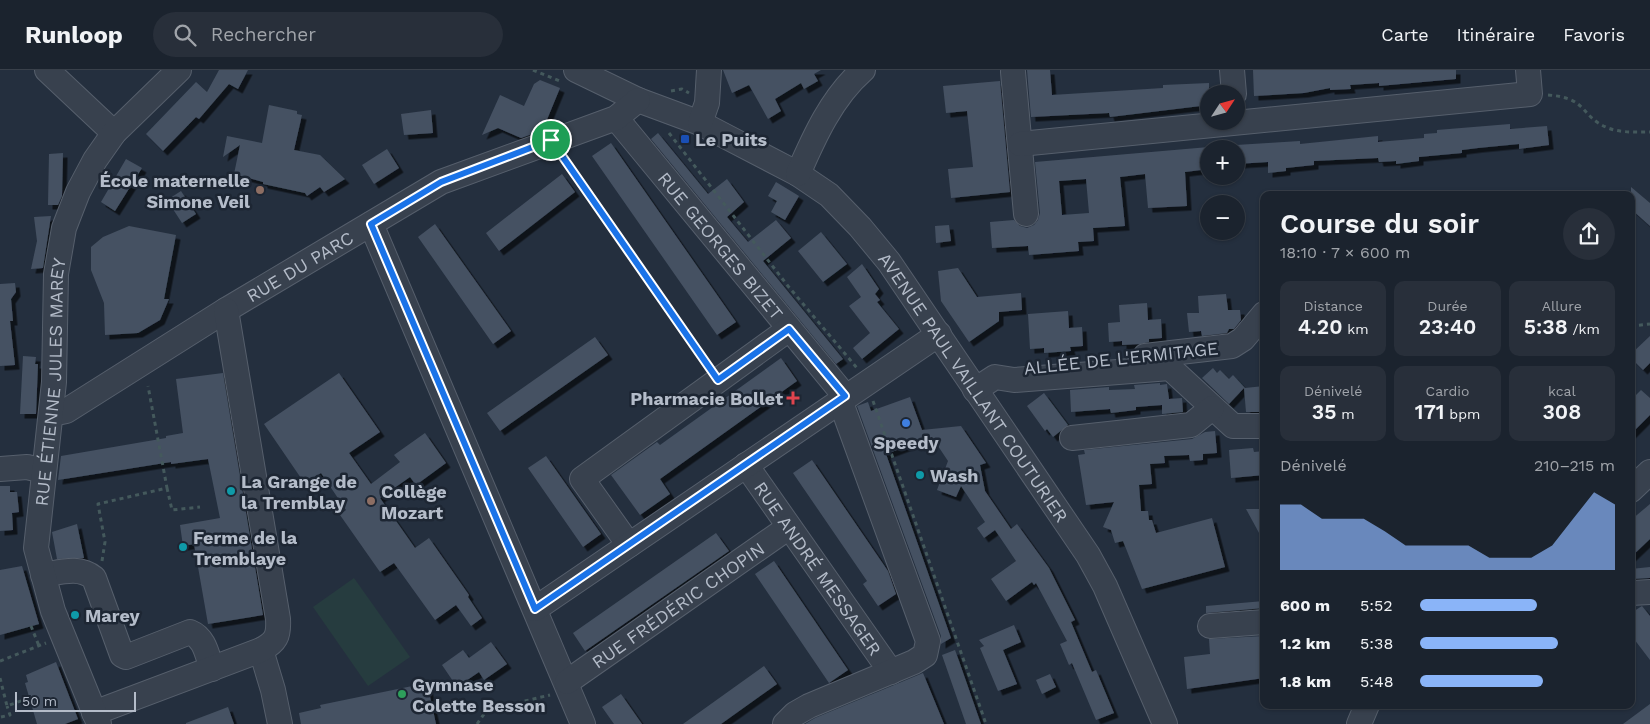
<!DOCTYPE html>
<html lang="fr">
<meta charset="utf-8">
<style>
:root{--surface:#1b232e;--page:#282f3a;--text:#f1f3f6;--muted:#a0a4aa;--line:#39404a;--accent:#8ab4f8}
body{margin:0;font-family:"Work Sans",sans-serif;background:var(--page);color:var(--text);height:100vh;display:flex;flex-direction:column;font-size:19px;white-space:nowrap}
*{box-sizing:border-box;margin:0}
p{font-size:16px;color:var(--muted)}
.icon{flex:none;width:28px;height:28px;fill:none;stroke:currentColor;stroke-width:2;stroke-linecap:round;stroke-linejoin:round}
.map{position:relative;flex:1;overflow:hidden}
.sheet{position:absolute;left:1260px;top:121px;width:375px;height:518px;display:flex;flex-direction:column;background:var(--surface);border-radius:10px;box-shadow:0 1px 4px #0004,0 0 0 1px var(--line)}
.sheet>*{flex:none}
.needle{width:32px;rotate:54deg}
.controls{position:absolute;left:1200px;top:15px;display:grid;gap:10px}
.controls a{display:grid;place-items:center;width:45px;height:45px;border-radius:50%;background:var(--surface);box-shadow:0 1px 4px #0004,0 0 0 1px var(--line);font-size:25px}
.scale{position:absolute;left:15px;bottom:12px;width:121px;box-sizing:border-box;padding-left:5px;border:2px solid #b4bcc9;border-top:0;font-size:14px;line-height:18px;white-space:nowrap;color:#b4bcc9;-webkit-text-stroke:4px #1d2633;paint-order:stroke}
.pin{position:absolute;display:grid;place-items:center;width:42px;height:42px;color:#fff;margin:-21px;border:2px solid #fff;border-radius:50%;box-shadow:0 1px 5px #0007}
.round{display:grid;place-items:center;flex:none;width:52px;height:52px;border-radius:26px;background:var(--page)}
.head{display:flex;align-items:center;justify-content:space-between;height:85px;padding:0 20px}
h1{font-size:28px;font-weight:600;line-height:38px}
.stats{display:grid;grid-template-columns:repeat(3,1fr);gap:8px;height:85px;padding:5px 20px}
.stats div{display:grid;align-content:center;border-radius:10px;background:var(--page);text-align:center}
.stats b{font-size:21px;font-weight:600}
.stats small{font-size:14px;font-weight:400}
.stats p{font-size:14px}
.chart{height:140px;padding:10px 20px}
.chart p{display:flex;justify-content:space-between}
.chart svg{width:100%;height:90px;margin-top:5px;fill:var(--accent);opacity:.7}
ul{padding:0 20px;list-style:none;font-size:16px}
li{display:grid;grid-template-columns:80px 60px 1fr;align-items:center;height:38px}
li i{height:12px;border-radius:6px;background:var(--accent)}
header{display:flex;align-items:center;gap:30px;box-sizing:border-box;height:70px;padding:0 25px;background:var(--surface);border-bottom:1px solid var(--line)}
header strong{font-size:24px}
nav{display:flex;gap:28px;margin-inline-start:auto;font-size:18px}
.search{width:350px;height:45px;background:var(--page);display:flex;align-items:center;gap:12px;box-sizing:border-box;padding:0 18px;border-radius:28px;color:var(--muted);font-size:19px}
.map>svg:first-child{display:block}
</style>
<header>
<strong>Runloop</strong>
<div class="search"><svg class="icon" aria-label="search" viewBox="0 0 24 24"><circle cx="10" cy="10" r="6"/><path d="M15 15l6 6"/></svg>Rechercher</div>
<nav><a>Carte</a><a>Itinéraire</a><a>Favoris</a></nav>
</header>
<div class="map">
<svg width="1650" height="654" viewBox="0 0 1650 654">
<defs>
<filter id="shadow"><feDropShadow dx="4.5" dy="4.5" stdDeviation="0" flood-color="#0009"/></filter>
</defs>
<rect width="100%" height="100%" fill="#242f3e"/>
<path fill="#263c3f" d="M354,508L410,587L368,616L313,537Z"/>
<path fill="#455162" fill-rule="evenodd" filter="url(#shadow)" d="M219,0H248L238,19L229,14L199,49L196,47L163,81L146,64L196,12L207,22Z
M723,0H821L814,4L818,11L804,19L801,13L775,29L781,41L768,49L749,15L732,23Z
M1027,0H1050L1052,25L1163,18V15L1209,13V35L1110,47L1109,43L1031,47Z
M1253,0H1456V9L1379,16V13L1350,15L1351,19L1330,20V18L1304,23L1254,26Z
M540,10L560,18L546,52L555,56L521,68L498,58L482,65L500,25L524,36L534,14Z
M1000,11L1010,122L951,128L948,99L973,97L967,41L946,43L943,16Z
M269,35L297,41V44L302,45L294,80L320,85L345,109L324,122L320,117L307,126L305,123L263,114V112L234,104L240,75L223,87L227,66L262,73Z
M431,40L433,63L404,65L401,44Z
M1510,54V59L1547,56L1549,75L1519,79V74L1478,78L1462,80V83L1419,87V91L1396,94V91L1379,92L1378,88L1314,91V95L1286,98V101L1268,103V92L1236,94V75L1300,71V74L1378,66V72L1424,68V64L1437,63V60Z
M658,63L708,124L727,109L744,132L727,147L748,172L776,150L791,168L763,191L843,289L836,294L651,69Z
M611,73L736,252L717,265L592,86Z
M1209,77V99L1185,102L1187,136L1148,138L1145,104L1120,107L1125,156L1093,158L1094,171L1078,172L1079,181L1029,185L1028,176L992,178L990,152L1014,150L1020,156L1027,158L1034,155L1038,150L1040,143L1035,92ZM1086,109L1089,143L1062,145L1059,111Z
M387,79L399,98L374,114L362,95Z
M63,83L62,126L58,135H48L49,84Z
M126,89L142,98L115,141L101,132Z
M562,104L575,122L499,181L486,163Z
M776,112L799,126L785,150L771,142L777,131L768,126Z
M1631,117L1650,133V156L1631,139Z
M181,121L196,144L182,153L167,130Z
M51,146L43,198L31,199L37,171L34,147Z
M435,154L511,261L493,274L418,167Z
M949,155L951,171L936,173L935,156Z
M129,156L176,165L164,229H169L160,250L138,263L105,265L104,233L91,200V177L103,167Z
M821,162L847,194L823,212L798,181Z
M862,194L879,219L875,224L880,230L877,232L899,259L862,289L853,278L870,263L849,236L861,227L847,207Z
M958,198L977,227L1021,223L1022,240L999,242V251L969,272L941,231L938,201Z
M15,213L16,222L11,229L13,251H10L15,295L0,296V214Z
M1226,224L1228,240H1240L1241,250L1234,259H1229L1227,263L1202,266L1201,261L1189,262L1187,243H1199L1198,226Z
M1147,233L1148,250L1161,249L1162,268L1149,269V272L1140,274L1122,275V271L1109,272L1108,253L1120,252L1119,235Z
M1068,241L1069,258L1082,257L1083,276L1070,277L1071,281L1044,283V278L1030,279L1028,244Z
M1650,266V293L1643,300L1631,288V284Z
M595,267L608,285L500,361L487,343Z
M23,286L36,287L35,294H38L36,344H20Z
M781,288L797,311L660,409L670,424L640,445L611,405L657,372L660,375Z
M1213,298L1217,303L1220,300L1229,309L1233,305L1245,318L1264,316V342H1246L1244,318L1229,334L1202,308Z
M223,303L263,545L208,554L194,474L183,476L180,455L220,448L208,389L171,394V392L58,410L61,386L166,368V366L183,363L176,309Z
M339,303L380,362L349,383L371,414L400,392L394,385L425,363L446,393L416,415L410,407L380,428L415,478L429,468L469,525L468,527L482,548L471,556L456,535L435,550L394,493L380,502L340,445L346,440L321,403L305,414L264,354Z
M1160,313V315L1167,314L1169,329L1182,328L1183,342L1162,344V335L1136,337V340L1111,343L1110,339L1071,342L1070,320L1109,317V320L1135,319L1134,315Z
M1641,320L1650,328V345L1631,364V330Z
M1044,323L1068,355L1053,367L1047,359L1045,361L1027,336Z
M910,327L922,360L961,356L986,393L980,395L985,421L1011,459L1017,454L1049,498L1075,550L1071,552L1092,602L1096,600L1114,643L1096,650L1072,593L1069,595L1060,574L1067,571L1036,513L1034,515L1032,512L1006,531L991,509L1016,491L995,460L984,468L977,458L985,452L961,416L956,427L937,420L948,391L932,367L886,384L951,568L941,574V566L857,336L868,332L871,341Z
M1215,361L1217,383L1203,384V390L1190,391L1189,385L1164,386L1165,393L1150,394L1152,414L1139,415L1141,441H1148L1149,450H1152L1156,463L1212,448L1225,497L1142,519L1123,471L1115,473L1111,460L1103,457L1114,432L1086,435L1078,385L1085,384L1084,380L1192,369L1205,362Z
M1253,378L1254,382L1264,381V405L1231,408L1229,380Z
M546,386L601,464L583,477L528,398Z
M812,390L888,501L896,524L878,536L863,514L867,511L793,403Z
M0,416H10V422H17L19,442L12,443L13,460L0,461Z
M1650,434V469L1631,487V450Z
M1246,439H1264V472Z
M77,454L84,488L57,489L52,462Z
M716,463L729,481L585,581L573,563Z
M774,491L848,600L829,613L755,504Z
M22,496L39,554L0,565V500Z
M1650,497V508L1631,509V499Z
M1264,531V538L1206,543V536Z
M1642,536L1650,546V590L1631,565V543Z
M1014,555L1021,572L1003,580L1017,614L998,621L980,578L984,576L979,570Z
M1264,566V608L1187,619L1184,587L1210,584L1209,569Z
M491,572L507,594L484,610L479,602L457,617L442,595L463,580L469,588Z
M955,580L959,591L981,654H966L942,585Z
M56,592L78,649L65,654H37L25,613L28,612L26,605Z
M764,596L777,614L721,654H683Z
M923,603L944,654H805L815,648Z
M1050,604L1056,617L1042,624L1036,610Z
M427,613L436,654H301L299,643L321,638L320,635Z
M621,624L642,654H614L602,637Z
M1650,634V654H1623Z
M228,637L234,654H186V653Z"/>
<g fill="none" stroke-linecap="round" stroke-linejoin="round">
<g stroke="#565f6c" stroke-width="26">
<g id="minor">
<path d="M47,0L114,63"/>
<path id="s1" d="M576,0L638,30L700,53L798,104L829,125L860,157L889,192L1088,485L1105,516L1165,654"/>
<path d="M1232,0L1234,24"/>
<path d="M1013,2L1026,144"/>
<path id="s2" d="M616,48L845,326"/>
<path d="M700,53L707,33L709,0"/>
<path d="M1020,74L1530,24L1528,0"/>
<path d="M798,104C814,67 832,27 863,0"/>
<path d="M371,154L583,654"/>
<path d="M1145,286L1232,276L1243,269L1264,244"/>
<path d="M975,320L995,307L1014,310L1170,298L1233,356H1264"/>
<path id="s3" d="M52,344L66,341L226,240L441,112L616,48L638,30"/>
<path d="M1072,368L1191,355L1212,338"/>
<path id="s4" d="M746,395L891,602"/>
<path d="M0,399L27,397L44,401"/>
<path d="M1631,420L1650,402"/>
<path d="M629,475L582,409L789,259"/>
<path d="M43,505C62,502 79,496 94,508L122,585L126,587L190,562C205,568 207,585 212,599"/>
<path d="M1631,523L1650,522"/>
<path d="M535,539L939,264"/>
<path d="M1210,556L1264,552"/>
<path d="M261,580L273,620L280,654"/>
<path id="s5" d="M567,612L789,457"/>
<path d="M94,643L261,580C276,572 279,566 278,549L226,240"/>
<path id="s6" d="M99,654L53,541L36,478L54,312L56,204L64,158L78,122L95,90L114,63L179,0"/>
<path d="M785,654L795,644L809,636L914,592L925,585L928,571L840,330"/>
<path d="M1359,654L1367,635"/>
</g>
</g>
<path stroke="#44595c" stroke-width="3" stroke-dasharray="4 4" stroke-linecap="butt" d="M533,0L560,11
M671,21L682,19L689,23
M1548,25C1589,28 1579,46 1608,58C1621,63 1636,62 1650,62
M669,63L788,216L857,298
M563,87L708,296
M1631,256L1650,254
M873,331L986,654
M167,418L172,440L200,437
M102,491L105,472L98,434L167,418L148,316
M31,556L39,576
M0,591L46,573
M0,608L7,636L29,628
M1,647L10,645L7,636
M477,654L487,640L550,625"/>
<use href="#minor" stroke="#38414e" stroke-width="24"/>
</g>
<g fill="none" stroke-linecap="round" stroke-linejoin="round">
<g stroke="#fff" stroke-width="10">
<path id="route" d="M551,70L718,310L789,259L845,326L535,539L371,154L441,112Z"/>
</g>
<use href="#route" stroke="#1a73e8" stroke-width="6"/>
</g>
<rect fill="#1a4fb4" stroke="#1d2633" stroke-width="2" x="680" y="64" width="10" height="10" rx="2.5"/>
<g fill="#8d6e63" stroke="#1d2633" stroke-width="2">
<circle cx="260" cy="120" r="5"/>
<circle cx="371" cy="431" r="5"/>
</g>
<path fill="#e0444e" stroke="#1d2633" stroke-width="2" d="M790.5 320.5h5v5h5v5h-5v5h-5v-5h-5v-5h5z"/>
<circle fill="#3f7fe0" stroke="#1d2633" stroke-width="2" cx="906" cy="353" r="5"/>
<g fill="#0f9aa8" stroke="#1d2633" stroke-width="2">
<circle cx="920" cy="405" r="5"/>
<circle cx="231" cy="421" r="5"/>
<circle cx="183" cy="477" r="5"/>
<circle cx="75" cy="545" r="5"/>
</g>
<circle fill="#2e9e5b" stroke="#1d2633" stroke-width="2" cx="402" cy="624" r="5"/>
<g text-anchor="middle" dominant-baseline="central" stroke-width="5" stroke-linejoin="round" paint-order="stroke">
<g font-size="18" font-weight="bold" fill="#b4bcc9" stroke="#1d2633" text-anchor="start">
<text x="695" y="69">Le Puits</text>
<text x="250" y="110" text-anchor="end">École maternelle<tspan x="250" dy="21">Simone Veil</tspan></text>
<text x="783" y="328" text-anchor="end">Pharmacie Bollet</text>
<text x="906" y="372" text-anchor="middle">Speedy</text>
<text x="930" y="405">Wash</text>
<text x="241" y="411">La Grange de<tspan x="241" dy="21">la Tremblay</tspan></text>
<text x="381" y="421">Collège<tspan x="381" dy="21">Mozart</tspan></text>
<text x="193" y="467">Ferme de la<tspan x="193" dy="21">Tremblaye</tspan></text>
<text x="85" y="545">Marey</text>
<text x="412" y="614">Gymnase<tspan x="412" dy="21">Colette Besson</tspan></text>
</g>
<g font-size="18" fill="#b4bcc9" stroke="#1d2633">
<text stroke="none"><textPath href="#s2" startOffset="165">RUE GEORGES BIZET</textPath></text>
<text stroke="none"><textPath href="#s3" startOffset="289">RUE DU PARC</textPath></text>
<text transform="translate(1121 288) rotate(-6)">ALLÉE DE L'ERMITAGE</text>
<text stroke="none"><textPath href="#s6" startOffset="354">RUE ÉTIENNE JULES MAREY</textPath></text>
<text stroke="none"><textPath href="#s1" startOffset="524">AVENUE PAUL VAILLANT COUTURIER</textPath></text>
<text stroke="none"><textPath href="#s4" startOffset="126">RUE ANDRÉ MESSAGER</textPath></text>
<text stroke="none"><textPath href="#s5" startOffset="135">RUE FRÉDÉRIC CHOPIN</textPath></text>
</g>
</g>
</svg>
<div class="controls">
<a><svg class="needle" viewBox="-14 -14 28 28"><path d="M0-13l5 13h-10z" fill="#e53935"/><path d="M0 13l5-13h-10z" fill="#a0a4aa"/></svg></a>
<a>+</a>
<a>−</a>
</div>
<div class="scale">50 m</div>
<div class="pin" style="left:551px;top:70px;background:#1e9e55"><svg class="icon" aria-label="arrive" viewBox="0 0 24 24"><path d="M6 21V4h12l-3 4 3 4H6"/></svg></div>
<section class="sheet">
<div class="head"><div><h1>Course du soir</h1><p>18:10 · 7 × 600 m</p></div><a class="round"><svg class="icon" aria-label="share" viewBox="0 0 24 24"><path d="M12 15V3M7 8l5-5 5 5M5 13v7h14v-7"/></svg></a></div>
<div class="stats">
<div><p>Distance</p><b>4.20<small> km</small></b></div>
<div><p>Durée</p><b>23:40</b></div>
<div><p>Allure</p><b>5:38<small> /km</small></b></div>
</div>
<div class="stats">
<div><p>Dénivelé</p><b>35<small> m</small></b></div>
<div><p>Cardio</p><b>171<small> bpm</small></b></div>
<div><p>kcal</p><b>308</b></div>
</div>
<div class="chart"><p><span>Dénivelé</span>210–215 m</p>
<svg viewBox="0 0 160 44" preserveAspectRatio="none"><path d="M0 44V12L10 12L20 19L30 19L40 19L50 25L60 32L70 32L80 32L90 32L100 38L110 38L120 38L130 32L140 19L150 6L160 12V44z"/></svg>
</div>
<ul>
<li><b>600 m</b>5:52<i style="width:60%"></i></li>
<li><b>1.2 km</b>5:38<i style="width:71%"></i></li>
<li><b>1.8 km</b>5:48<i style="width:63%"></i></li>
</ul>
</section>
</div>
